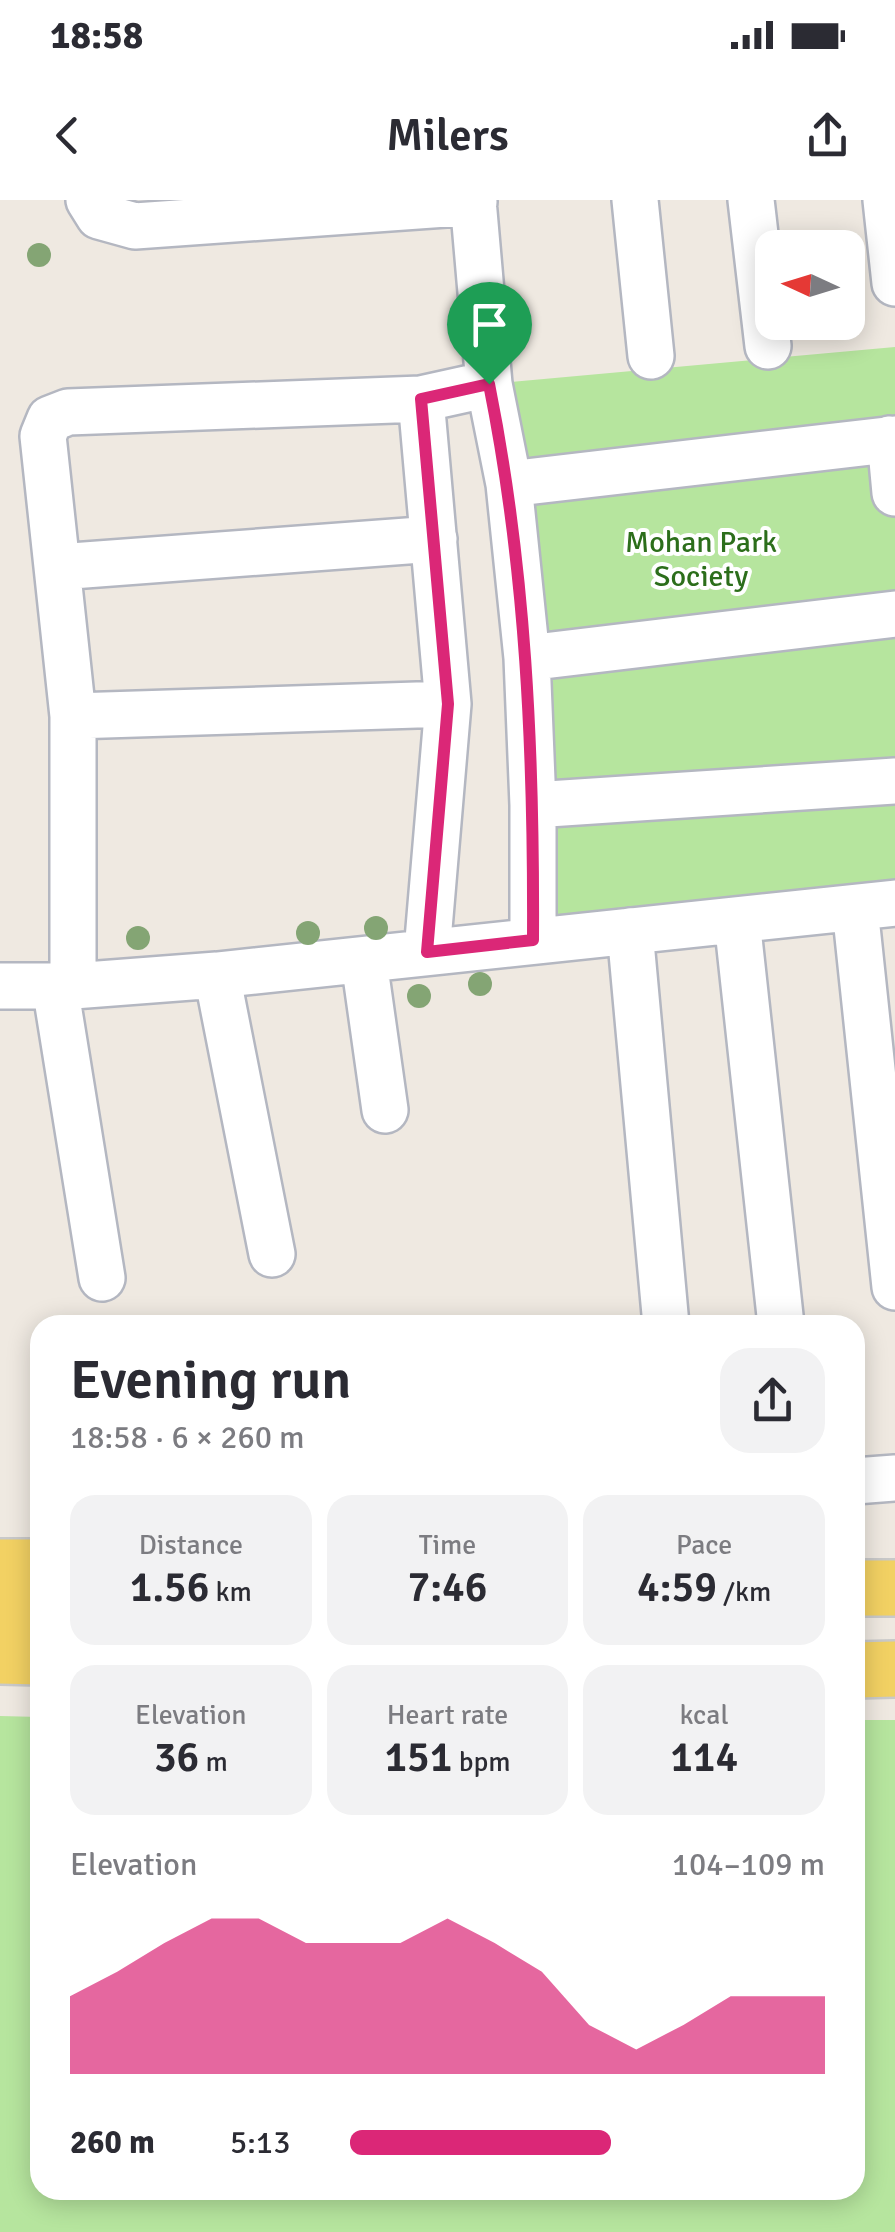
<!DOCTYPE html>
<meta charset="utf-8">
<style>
:root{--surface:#fff;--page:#f2f2f3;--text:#2b2b33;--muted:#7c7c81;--accent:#db2777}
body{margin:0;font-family:Signika,sans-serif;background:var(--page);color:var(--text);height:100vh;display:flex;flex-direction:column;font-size:38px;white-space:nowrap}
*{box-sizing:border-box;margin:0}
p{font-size:32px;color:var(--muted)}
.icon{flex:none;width:55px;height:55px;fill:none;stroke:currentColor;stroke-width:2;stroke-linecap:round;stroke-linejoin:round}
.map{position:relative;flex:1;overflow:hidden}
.panel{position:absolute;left:30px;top:1115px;width:835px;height:885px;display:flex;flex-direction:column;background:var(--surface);border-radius:30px;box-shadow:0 5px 25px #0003}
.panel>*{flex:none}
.needle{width:65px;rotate:274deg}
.fabs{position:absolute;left:755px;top:30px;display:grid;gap:20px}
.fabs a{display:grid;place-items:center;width:110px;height:110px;border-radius:20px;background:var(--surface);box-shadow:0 5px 25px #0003;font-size:50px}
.pin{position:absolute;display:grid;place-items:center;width:85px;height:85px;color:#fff;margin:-102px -42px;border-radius:50% 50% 50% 0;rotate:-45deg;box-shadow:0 0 10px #0007}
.pin .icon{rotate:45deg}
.round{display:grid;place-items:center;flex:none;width:105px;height:105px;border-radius:30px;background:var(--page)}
.head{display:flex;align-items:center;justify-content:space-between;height:170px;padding:0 40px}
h1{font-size:55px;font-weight:600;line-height:75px}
.metrics{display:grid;grid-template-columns:repeat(3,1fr);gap:15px;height:170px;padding:10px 40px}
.metrics div{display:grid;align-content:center;border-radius:25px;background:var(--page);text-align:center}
.metrics b{font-size:42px;font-weight:600}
.metrics small{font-size:28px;font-weight:400}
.metrics p{font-size:28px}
.chart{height:280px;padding:20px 40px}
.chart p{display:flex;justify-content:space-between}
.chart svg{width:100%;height:180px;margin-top:10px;fill:var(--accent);opacity:.7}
ul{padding:0 40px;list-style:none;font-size:32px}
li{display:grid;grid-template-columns:160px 120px 1fr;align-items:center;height:75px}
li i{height:25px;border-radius:12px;background:var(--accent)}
.status{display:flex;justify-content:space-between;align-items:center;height:70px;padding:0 50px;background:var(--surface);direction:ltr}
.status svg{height:28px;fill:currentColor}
header{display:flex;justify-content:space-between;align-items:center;height:130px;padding:0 40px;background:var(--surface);font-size:45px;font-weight:600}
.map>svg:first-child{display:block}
</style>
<div class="status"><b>18:58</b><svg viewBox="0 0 49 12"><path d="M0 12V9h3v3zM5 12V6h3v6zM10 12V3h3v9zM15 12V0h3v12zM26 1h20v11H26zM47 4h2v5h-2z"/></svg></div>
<header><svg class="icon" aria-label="back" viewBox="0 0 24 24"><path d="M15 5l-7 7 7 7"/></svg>Milers<svg class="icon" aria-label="share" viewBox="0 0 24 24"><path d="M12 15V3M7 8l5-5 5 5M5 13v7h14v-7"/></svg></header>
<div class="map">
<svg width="895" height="2032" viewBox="0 0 895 2032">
<rect width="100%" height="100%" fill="#efe9e1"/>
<path fill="#b6e59e" d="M895,147V706L539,739L489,184Z
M0,1516L40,1517V1990H855V1520H895V2032H0Z"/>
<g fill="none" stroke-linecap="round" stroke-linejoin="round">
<g stroke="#b4b7c1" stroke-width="50">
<path id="minor" d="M89,0L99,16L135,26L474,2
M473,0L489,184L509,284L527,458L533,605V740
M635,0L651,156
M751,0L768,146
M886,0L895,83
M421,199L448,504L427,752
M890,239L895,293
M509,284L895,239
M58,367L434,339
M527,458L895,414
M73,516L448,504
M533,605L895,581
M855,708L895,1087
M737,720L781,1125
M630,731L666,1125
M364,761L385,910
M217,775L272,1054
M0,786H73L217,775L895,703
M55,786L102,1078
M73,786V516L43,236L50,219L68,212L421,199L489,184
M855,1281L895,1278"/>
</g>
<g stroke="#c9c9c9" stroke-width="60">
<path id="major" d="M0,1367H40
M855,1388H895
M0,1417L40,1418
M0,1456L40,1457
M855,1470L895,1469"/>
</g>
<use href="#minor" stroke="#fff" stroke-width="45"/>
<use href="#major" stroke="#f2d163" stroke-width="55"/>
</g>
<g fill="#84a574">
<circle cx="39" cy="55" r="12"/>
<circle cx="376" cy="728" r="12"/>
<circle cx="308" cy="733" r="12"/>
<circle cx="138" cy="738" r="12"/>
<circle cx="480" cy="784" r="12"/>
<circle cx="419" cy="796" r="12"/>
</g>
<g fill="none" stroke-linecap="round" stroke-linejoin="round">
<g stroke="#fff" stroke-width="20">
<path id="route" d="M489,184C526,368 534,553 533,740L427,752L448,504L421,199Z"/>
</g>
<use href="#route" stroke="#db2777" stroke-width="12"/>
</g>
<g text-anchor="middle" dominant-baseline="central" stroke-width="8" stroke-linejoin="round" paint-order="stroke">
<g font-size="30" fill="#2c6e1b" stroke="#fff">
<text x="701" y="342">Mohan Park<tspan x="701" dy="34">Society</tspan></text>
</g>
</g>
</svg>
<div class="fabs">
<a><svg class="needle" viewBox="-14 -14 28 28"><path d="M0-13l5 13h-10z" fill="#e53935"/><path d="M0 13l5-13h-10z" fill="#7c7c81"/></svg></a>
</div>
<div class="pin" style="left:489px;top:184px;background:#1e9e55"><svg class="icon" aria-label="arrive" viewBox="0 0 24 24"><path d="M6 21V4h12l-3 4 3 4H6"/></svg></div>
<section class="panel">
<div class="head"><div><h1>Evening run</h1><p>18:58 · 6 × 260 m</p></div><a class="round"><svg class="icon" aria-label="share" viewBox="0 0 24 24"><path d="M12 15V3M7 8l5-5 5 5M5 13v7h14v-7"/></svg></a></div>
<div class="metrics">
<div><p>Distance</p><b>1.56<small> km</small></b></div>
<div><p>Time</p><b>7:46</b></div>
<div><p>Pace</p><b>4:59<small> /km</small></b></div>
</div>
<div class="metrics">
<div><p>Elevation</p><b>36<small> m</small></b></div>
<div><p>Heart rate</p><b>151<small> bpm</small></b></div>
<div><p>kcal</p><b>114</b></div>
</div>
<div class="chart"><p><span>Elevation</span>104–109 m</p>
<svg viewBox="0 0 160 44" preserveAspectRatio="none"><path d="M0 44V25L10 19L20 12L30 6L40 6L50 12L60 12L70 12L80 6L90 12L100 19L110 32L120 38L130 32L140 25L150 25L160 25V44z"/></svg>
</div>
<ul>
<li><b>260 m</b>5:13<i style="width:55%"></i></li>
</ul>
</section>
</div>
